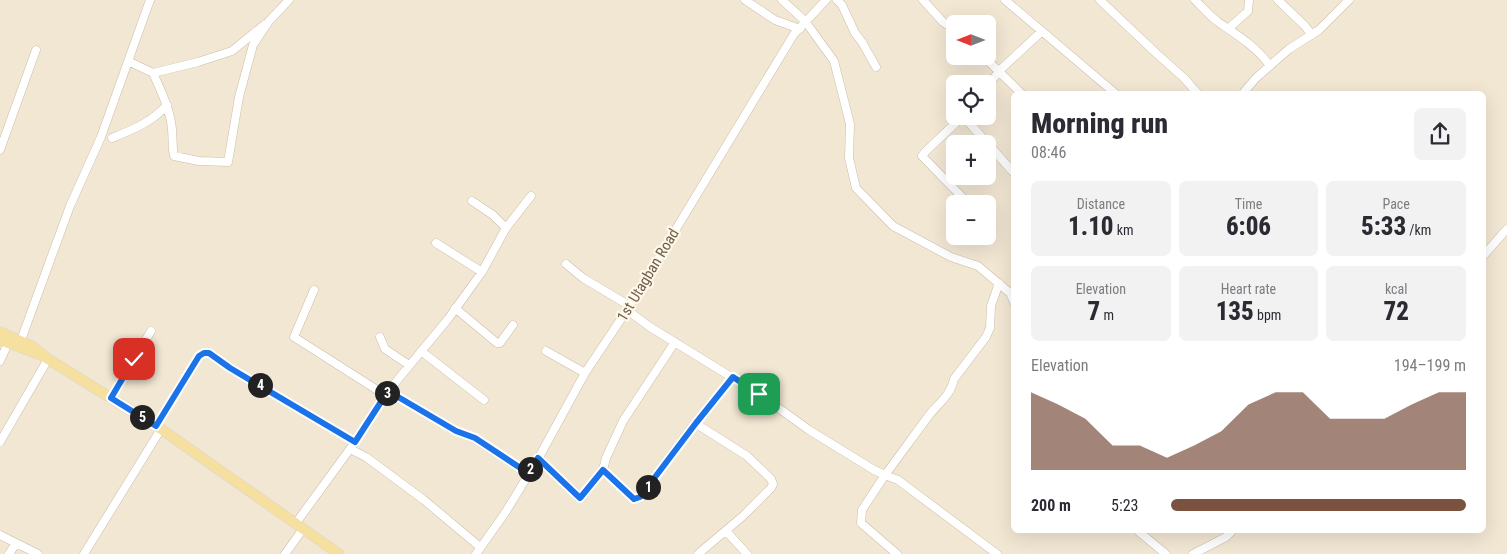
<!DOCTYPE html>
<meta charset="utf-8">
<style>
:root{--surface:#fff;--page:#f2f2f3;--text:#2b2b33;--muted:#7c7c81;--accent:#7b5240}
body{margin:0;font-family:"Roboto Condensed",sans-serif;background:var(--page);color:var(--text);height:100vh;display:flex;flex-direction:column;font-size:19px;white-space:nowrap}
*{box-sizing:border-box;margin:0}
p{font-size:16px;color:var(--muted)}
.icon{flex:none;width:28px;height:28px;fill:none;stroke:currentColor;stroke-width:2;stroke-linecap:round;stroke-linejoin:round}
.map{position:relative;flex:1;overflow:hidden}
.panel{position:absolute;left:1011px;top:91px;width:475px;height:442px;display:flex;flex-direction:column;background:var(--surface);border-radius:8px;box-shadow:0 5px 20px #0002}
.panel>*{flex:none}
.needle{width:32px;rotate:270deg}
.buttons{position:absolute;left:946px;top:15px;display:grid;gap:10px}
.buttons a{display:grid;place-items:center;width:50px;height:50px;border-radius:8px;background:var(--surface);box-shadow:0 5px 20px #0002;font-size:25px}
.pin{position:absolute;display:grid;place-items:center;width:42px;height:42px;color:#fff;margin:-21px;border-radius:10px;box-shadow:0 2px 8px #0006}
.km{position:absolute;width:25px;height:25px;margin:-12px;border-radius:50%;background:#222;color:#fff;font-size:14px;line-height:25px;text-align:center}
.round{display:grid;place-items:center;flex:none;width:52px;height:52px;border-radius:8px;background:var(--page)}
.head{display:flex;align-items:center;justify-content:space-between;height:85px;padding:0 20px}
h1{font-size:28px;font-weight:800;line-height:38px}
.metrics{display:grid;grid-template-columns:repeat(3,1fr);gap:8px;height:85px;padding:5px 20px}
.metrics div{display:grid;align-content:center;border-radius:8px;background:var(--page);text-align:center}
.metrics b{font-size:25px;font-weight:800}
.metrics small{font-size:14px;font-weight:400}
.metrics p{font-size:14px}
.chart{height:140px;padding:10px 20px}
.chart p{display:flex;justify-content:space-between}
.chart svg{width:100%;height:90px;margin-top:5px;fill:var(--accent);opacity:.7}
ul{padding:0 20px;list-style:none;font-size:16px}
li{display:grid;grid-template-columns:80px 60px 1fr;align-items:center;height:38px}
li i{height:12px;border-radius:6px;background:var(--accent)}
.map>svg:first-child{display:block}
</style>
<div class="map">
<svg width="1507" height="554" viewBox="0 0 1507 554">
<rect width="100%" height="100%" fill="#fbf5e4"/>
<path fill="#f2e7d3" fill-rule="evenodd" d="M0,0H1507V554H0ZM955,24H988V56H955ZM955,84H988V116H955ZM1014,94H1484V531H1014ZM955,144H988V176H955ZM955,204H988V236H955Z"/>
<g fill="none" stroke-linecap="round" stroke-linejoin="round">
<g stroke="#cbbdab" stroke-width="9">
<path id="minor" d="M745,0L775,20L800,29
M782,0L805,21L834,61L850,124L849,158L856,188L893,226L951,257L978,266L1010,293L1014,302
M837,0L842,5L855,33L862,42L876,67
M923,0L943,22L955,30
M1005,0L1116,94
M1100,0L1157,54L1184,78L1198,94
M1195,0C1202,7 1210,16 1218,22C1237,35 1257,47 1270,66
M1278,0L1305,26L1312,35
M1229,28L1248,11L1249,0
M983,56L1022,94
M128,61L153,73C161,91 170,109 172,129C173,139 172,147 174,156L199,161L228,162L239,97L253,45L269,21L289,0
M153,73L198,62L232,51L264,25
M988,86L999,71L1042,31
M1244,92L1256,78L1289,49L1319,30L1349,0
M963,116L925,152L922,156L969,204
M963,116L1014,173
M112,138C132,130 152,122 167,105
M0,150L36,50
M472,201L493,215L506,228
M436,243L482,272
M1484,255L1507,229
M566,264L583,278L630,306
M314,290L294,337L385,395
M455,308L497,343H500L513,325
M627,310L650,327L759,394L809,430L874,470L885,475C900,455 915,434 930,414C939,403 951,395 954,379L986,337L990,328L991,306L999,283
M380,337L385,349L409,365
M21,340L70,206L101,137L150,0
M421,351L484,400
M546,351L585,373
M0,361L8,343
M388,391L456,431L475,439L528,473
M111,398L151,331
M695,423L747,456L771,479L773,484L771,488L743,516L698,554
M156,426L199,356L204,353H209L230,368L355,442
M0,442L48,359
M350,449L366,457L424,500L480,547
M538,459L581,498L603,470L606,458L623,421L675,342
M603,470L634,499L640,497L695,423L733,377
M296,523L355,442L385,395L448,319L482,272L506,228L531,196
M726,531L747,554
M1138,531L1166,554
M0,535L38,554
M9,554L16,543
M84,554L161,429
M285,554L303,529
M476,554L505,513L538,459L585,373L627,310L794,34L826,0
M897,554L861,523L862,510L885,475L898,480L997,554
M1193,554L1226,537L1232,531"/>
</g>
<g stroke="#dad5d0" stroke-width="11">
<path id="major" d="M0,332L32,346L48,359L161,429L339,554
M0,340L41,355"/>
</g>
<use href="#minor" stroke="#fff" stroke-width="8"/>
<use href="#major" stroke="#f5e0a0" stroke-width="10"/>
</g>
<g fill="none" stroke-linecap="round" stroke-linejoin="round">
<g stroke="#fff" stroke-width="10">
<path id="route" d="M134,359L111,398L156,426L199,356L204,353H209L230,368L355,442L388,391L456,431L475,438L528,473L538,458L580,498L603,470L634,499L640,497L696,423L733,377L759,394"/>
</g>
<use href="#route" stroke="#1a73e8" stroke-width="6"/>
</g>
<g text-anchor="middle" dominant-baseline="central" stroke-width="4.5" stroke-linejoin="round" paint-order="stroke">
<g font-size="15" fill="#715d4b" stroke="#fef8ea">
<text transform="translate(648 275) rotate(-59)">1st Utagban Road</text>
</g>
</g>
</svg>
<div class="buttons">
<a><svg class="needle" viewBox="-14 -14 28 28"><path d="M0-13l5 13h-10z" fill="#e53935"/><path d="M0 13l5-13h-10z" fill="#7c7c81"/></svg></a>
<a><svg class="icon" aria-label="locate" viewBox="0 0 24 24"><circle cx="12" cy="12" r="6"/><path d="M12 2v4M12 18v4M2 12h4M18 12h4"/></svg></a>
<a>+</a>
<a>−</a>
</div>
<div class="pin" style="left:759px;top:394px;background:#1e9e55"><svg class="icon" aria-label="arrive" viewBox="0 0 24 24"><path d="M6 21V4h12l-3 4 3 4H6"/></svg></div>
<div class="pin" style="left:134px;top:359px;background:#d93025"><svg class="icon" aria-label="check" viewBox="0 0 24 24"><path d="M5 12l5 5 9-10"/></svg></div>
<b class="km" style="left:648px;top:487px">1</b>
<b class="km" style="left:530px;top:469px">2</b>
<b class="km" style="left:387px;top:393px">3</b>
<b class="km" style="left:260px;top:385px">4</b>
<b class="km" style="left:142px;top:417px">5</b>
<section class="panel">
<div class="head"><div><h1>Morning run</h1><p>08:46</p></div><a class="round"><svg class="icon" aria-label="share" viewBox="0 0 24 24"><path d="M12 15V3M7 8l5-5 5 5M5 13v7h14v-7"/></svg></a></div>
<div class="metrics">
<div><p>Distance</p><b>1.10<small> km</small></b></div>
<div><p>Time</p><b>6:06</b></div>
<div><p>Pace</p><b>5:33<small> /km</small></b></div>
</div>
<div class="metrics">
<div><p>Elevation</p><b>7<small> m</small></b></div>
<div><p>Heart rate</p><b>135<small> bpm</small></b></div>
<div><p>kcal</p><b>72</b></div>
</div>
<div class="chart"><p><span>Elevation</span>194–199 m</p>
<svg viewBox="0 0 160 44" preserveAspectRatio="none"><path d="M0 44V6L10 12L20 19L30 32L40 32L50 38L60 32L70 25L80 12L90 6L100 6L110 19L120 19L130 19L140 12L150 6L160 6V44z"/></svg>
</div>
<ul>
<li><b>200 m</b>5:23<i style="width:100%"></i></li>
</ul>
</section>
</div>
